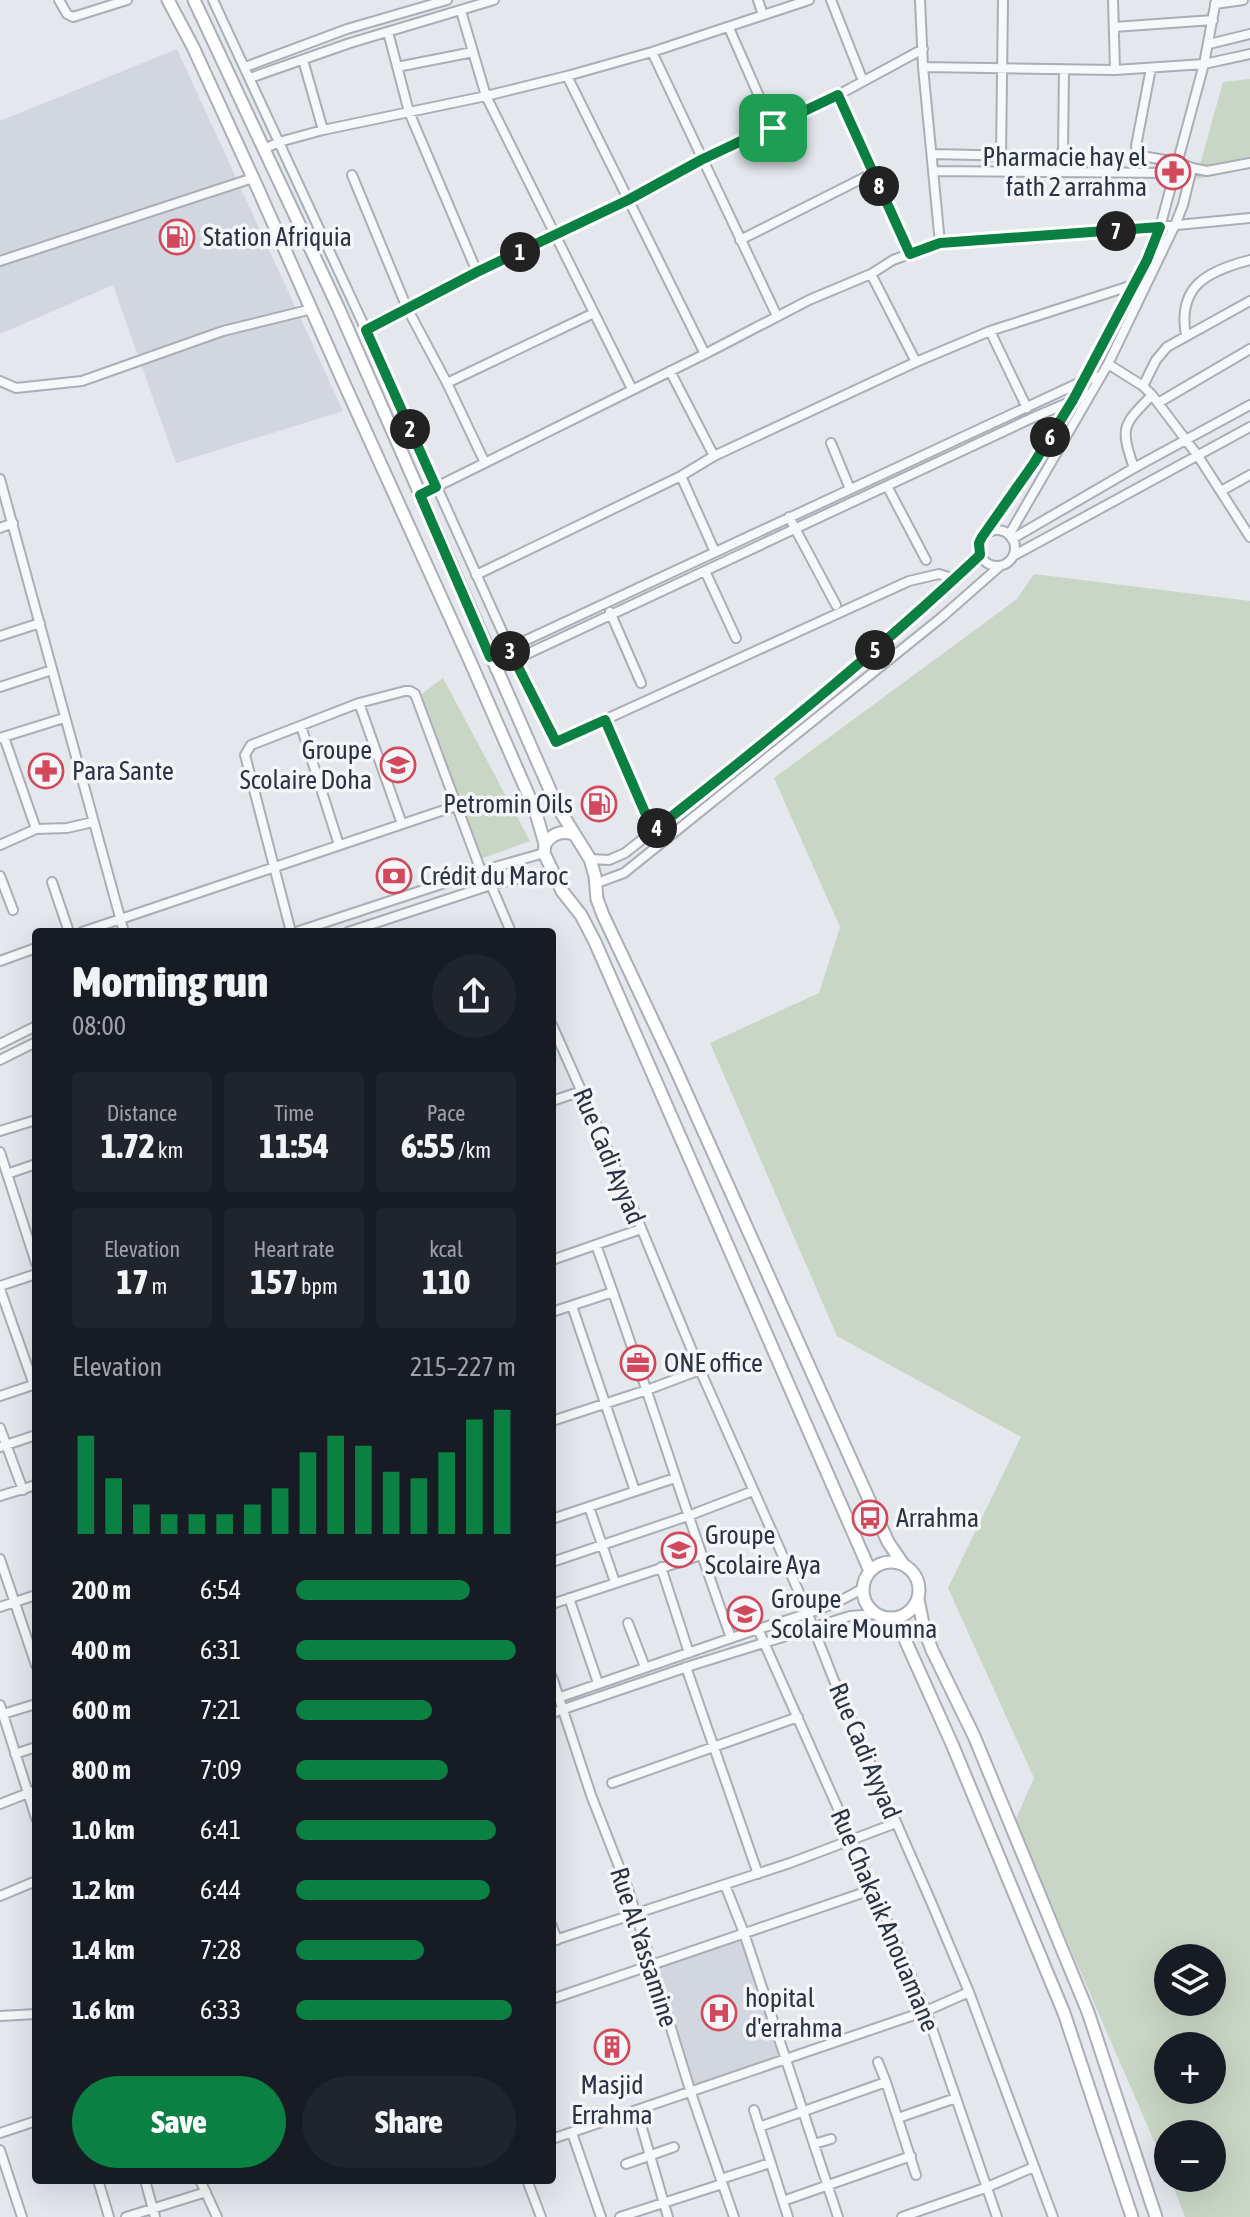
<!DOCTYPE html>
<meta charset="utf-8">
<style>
:root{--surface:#171b24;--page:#20242c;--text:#f1f3f6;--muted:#9ea1a6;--accent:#0b8043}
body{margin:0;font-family:"Asap Condensed",sans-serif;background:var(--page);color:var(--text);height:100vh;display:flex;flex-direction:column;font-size:30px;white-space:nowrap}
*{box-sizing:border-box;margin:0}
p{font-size:26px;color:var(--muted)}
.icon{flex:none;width:44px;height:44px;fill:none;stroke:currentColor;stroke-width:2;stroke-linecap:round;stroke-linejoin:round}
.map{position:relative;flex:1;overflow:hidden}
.panel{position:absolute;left:32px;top:928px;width:524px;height:1256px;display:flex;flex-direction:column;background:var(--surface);border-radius:8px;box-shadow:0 8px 32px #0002}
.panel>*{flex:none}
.controls{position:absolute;left:1154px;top:1944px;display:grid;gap:16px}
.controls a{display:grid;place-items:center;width:72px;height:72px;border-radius:50%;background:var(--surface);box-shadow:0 8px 32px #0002;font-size:40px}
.pin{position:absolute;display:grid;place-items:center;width:68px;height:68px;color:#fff;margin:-34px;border-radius:16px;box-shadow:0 4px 12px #0006}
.km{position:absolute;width:40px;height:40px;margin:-20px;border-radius:50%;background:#222;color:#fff;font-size:22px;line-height:40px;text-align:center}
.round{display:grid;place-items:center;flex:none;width:84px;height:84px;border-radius:42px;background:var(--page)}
.head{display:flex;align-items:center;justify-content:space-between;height:136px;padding:0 40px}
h1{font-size:44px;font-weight:800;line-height:60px}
.metrics{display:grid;grid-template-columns:repeat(3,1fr);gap:12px;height:136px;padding:8px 40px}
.metrics div{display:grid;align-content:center;border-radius:8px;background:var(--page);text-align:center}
.metrics b{font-size:34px;font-weight:800}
.metrics small{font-size:22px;font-weight:400}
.metrics p{font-size:22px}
.chart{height:224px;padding:16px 40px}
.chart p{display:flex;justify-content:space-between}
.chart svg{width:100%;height:144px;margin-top:8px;stroke:var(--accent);stroke-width:6}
.button{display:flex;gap:16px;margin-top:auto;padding:16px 40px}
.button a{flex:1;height:92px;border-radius:48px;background:var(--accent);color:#fff;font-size:32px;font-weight:800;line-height:92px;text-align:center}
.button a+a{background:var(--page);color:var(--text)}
ul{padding:0 40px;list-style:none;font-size:26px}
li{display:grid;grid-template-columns:128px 96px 1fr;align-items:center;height:60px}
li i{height:20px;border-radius:10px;background:var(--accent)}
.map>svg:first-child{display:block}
</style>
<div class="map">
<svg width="1250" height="2217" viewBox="0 0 1250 2217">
<rect width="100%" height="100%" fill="#e4e7ec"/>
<path fill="#d2d6de" d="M177,49L343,411L176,463L113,285L0,334V121Z
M744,1935L785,2059L693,2090L652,1967Z"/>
<path fill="#c9d6c5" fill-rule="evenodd" d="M1250,79V168L1196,179L1223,82Z
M1034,574L1250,601V2217H1185L1170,2178H1212V2134H1168V2173L1015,1821L1034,1778L948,1588L1021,1437L837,1336L710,1043L819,993L840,927L774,778L1017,599ZM1168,1958H1212V2002H1168ZM1168,2046H1212V2090H1168Z
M443,678L530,841L478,860L419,696Z"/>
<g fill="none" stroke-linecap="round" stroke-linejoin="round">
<g stroke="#a9aeb7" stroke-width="12">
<path id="street" d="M59,0L67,14L73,17L127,0
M213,0L366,330L515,660L556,742L909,581L939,574L955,579
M758,0L763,15
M831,0L863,81
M920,0L923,67L940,243
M1113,0L1115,70
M1215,4L1243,0
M461,11L486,96L632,389
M1114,27L1213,20
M729,28L773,128
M388,32L409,112L477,272
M1209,44L1250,34
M652,52L777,316
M303,60L323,130
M245,67L347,29L447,0
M397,67L473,52
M923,67L1115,70L1204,64L1250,54
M1151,68L1136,146L1137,153L1141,156L1178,162L1192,168L1207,171L1250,163
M567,76L705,354
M250,78L350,43L494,0
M838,95L910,254
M264,149L279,142L323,130L486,96L567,76L652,52L809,0
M933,154L1058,157L1063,150L1064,70
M1001,155L1003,0
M934,171L1175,173
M352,175L407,308L447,383L485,463
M740,240L873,173
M0,261L253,178
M871,274L916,362
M366,330L477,272L628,200L701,160L838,95L923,49
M990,331L1027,408
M1186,336C1177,286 1207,271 1250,260
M1108,364L1143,386L1152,395L1198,456L1250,537
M670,371L714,456
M0,381L16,388L82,381L223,331L312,309
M1083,382L1156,242L1204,64L1216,0
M447,383L594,313
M1143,386L1156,360L1167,347L1250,301
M1158,403L1250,349
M831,443L850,489
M1134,468C1120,427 1122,426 1152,395
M681,476L715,552
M0,479L124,932
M887,486L926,560
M1221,491L1250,475
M420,495L705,354L809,300L871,274L893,260L940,243L1125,230L1250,218
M789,517L836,605
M0,528L13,523
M979 548a18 18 0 1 1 36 0a18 18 0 1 1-36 0Z
M987,533L1073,401
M1009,535L1108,364L1175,225L1183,205L1192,168
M1012,539L1134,468L1250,405
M1013,556L1250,427
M705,571L736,638
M476,575L681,476L714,456L916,362L990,331L1133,285
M610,612L641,683
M0,636L40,623
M490,657L1083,381L1100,376
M495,669L1032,418L1091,393
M0,687L52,670
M359,703L402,824
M605,720L653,831
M301,726L339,845
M4,737L36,829
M0,738L64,718
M0,845L36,829L67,828L93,822
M590,859L609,860L625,853C746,758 868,661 980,555
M0,876L13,910
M52,882L69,932
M597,883L624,873L942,617L1000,566
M491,885L511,932
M82,932L456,806
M291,932L245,755L251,745L359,703L405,691H410L415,694L481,871
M296,932L481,871L544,853
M348,932L491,885L530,876L555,877
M0,961L36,948
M552,1025L625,1189L700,1370L802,1599L833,1678L932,1904L969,1992L1053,2217
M0,1044L36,1026
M0,1060L36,1042
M552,1101L582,1091
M0,1131L36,1120
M0,1152L36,1263
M7,1174L36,1164
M596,1245C644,1376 684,1508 731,1638
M552,1260L641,1229
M0,1286L36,1274
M0,1289L34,1385
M572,1306L635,1491
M552,1312L613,1292
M0,1396L36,1384
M552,1421L647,1390L700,1370
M0,1428L23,1490
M0,1447L36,1435
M0,1496L36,1485
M589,1507L615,1582
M552,1519L675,1478
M0,1559L36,1665
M552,1562L688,1516L753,1491
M661,1567L689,1653
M569,1598L598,1683
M552,1604L701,1555
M0,1607L36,1595
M628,1623L645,1667
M758,1629L852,1840L926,2011L997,2217
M686,1667L758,1874
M552,1677L591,1795L629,1892L691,2093L734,2217
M552,1700C616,1678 679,1656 743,1634C784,1620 827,1611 863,1588
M0,1705L36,1818
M552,1713L693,1665L850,1616L875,1614
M3,1714L36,1704
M15,1754L36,1747
M612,1783L798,1717
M0,1804L36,1790
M725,1885L744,1933L838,2217
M0,1896L36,1881
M552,1926L557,1940
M552,1941L790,1863L896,1823
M552,1999L874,1889
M0,2016L36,2014
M878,2062L886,2082L916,2175
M754,2110L788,2217
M637,2111L668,2217
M898,2118L956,2098
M759,2127L886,2082
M0,2133L36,2121
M572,2133L601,2217
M552,2139L926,2011L969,1992
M814,2144L831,2139
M0,2150L22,2217
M626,2164L674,2147
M721,2179L770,2163
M98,2180L109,2217
M145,2180L155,2217
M200,2180L217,2217
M527,2180L541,2217
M783,2201L911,2156
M126,2217L206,2192
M620,2217L722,2184
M902,2217L985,2188L1034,2167"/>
</g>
<g stroke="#a9aeb7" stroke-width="15">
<path id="secondary" d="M168,0L193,47L258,189L343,381L470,661L535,810L545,844L544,853L562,891L581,915L595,942L870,1571
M194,0L338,307L557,806L590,859L595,876L597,899L603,915L672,1061L888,1542L903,1564
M545,844C552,834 561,830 573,834
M863 1590a28 28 0 1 1 56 0a28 28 0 1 1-56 0Z
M918,1599L924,1629L932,1650L974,1736L1088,2012L1156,2217
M890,1619L903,1635L952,1744L1064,2013L1132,2217"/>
</g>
<use href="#street" stroke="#f7f8fa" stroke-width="8"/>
<use href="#secondary" stroke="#fff" stroke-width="11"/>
</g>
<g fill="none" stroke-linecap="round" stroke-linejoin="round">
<g stroke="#fff" stroke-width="16">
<path id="route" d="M838,95L910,254L940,243L1160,227L1147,260L1073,400L1034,463L982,537L979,543L980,555C876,653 765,743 653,831L605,720L556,742L509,649L490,657L420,495L436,487L366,330L477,272L628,200L701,160Z"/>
</g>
<use href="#route" stroke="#0b8043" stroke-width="10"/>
</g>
<defs>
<g id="pharmacy-ring" transform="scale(1.8)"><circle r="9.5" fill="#f4f6f9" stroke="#d1495b" stroke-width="1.5"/><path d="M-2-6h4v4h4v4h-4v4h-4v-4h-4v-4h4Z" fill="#d1495b"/></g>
<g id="fuel-ring" transform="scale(1.8)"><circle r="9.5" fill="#f4f6f9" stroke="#d1495b" stroke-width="1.5"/><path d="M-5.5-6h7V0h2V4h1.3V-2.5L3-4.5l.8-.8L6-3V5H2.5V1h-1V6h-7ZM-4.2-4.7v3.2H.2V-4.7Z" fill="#d1495b"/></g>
<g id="school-ring" transform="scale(1.8)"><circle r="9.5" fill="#f4f6f9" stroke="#d1495b" stroke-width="1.5"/><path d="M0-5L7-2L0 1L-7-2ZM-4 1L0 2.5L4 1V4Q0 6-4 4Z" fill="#d1495b"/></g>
<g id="bank-ring" transform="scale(1.8)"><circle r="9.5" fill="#f4f6f9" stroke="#d1495b" stroke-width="1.5"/><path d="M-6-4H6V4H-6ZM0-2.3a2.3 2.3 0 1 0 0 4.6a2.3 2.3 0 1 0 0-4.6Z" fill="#d1495b"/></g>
<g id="office-ring" transform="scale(1.8)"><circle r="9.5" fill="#f4f6f9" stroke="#d1495b" stroke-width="1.5"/><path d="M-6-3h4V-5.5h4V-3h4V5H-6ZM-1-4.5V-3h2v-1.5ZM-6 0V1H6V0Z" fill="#d1495b"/></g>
<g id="bus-ring" transform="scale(1.8)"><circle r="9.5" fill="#f4f6f9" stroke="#d1495b" stroke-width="1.5"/><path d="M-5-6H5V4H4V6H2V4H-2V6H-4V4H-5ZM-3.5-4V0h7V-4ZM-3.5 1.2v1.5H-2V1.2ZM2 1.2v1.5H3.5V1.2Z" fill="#d1495b"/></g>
<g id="hospital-ring" transform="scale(1.8)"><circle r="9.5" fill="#f4f6f9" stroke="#d1495b" stroke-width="1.5"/><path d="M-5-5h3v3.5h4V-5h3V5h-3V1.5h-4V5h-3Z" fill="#d1495b"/></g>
<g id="building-ring" transform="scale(1.8)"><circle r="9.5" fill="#f4f6f9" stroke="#d1495b" stroke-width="1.5"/><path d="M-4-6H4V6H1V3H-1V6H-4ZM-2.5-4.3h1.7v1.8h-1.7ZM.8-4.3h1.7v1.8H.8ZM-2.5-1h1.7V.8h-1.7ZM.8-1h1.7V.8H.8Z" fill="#d1495b"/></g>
</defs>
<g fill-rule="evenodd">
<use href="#pharmacy-ring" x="1173" y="172"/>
<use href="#fuel-ring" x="177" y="237"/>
<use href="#school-ring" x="398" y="765"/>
<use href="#pharmacy-ring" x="46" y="771"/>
<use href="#fuel-ring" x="599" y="804"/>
<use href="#bank-ring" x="394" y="876"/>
<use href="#office-ring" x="638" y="1363"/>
<use href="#bus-ring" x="870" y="1518"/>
<use href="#school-ring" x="679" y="1550"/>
<use href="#school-ring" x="745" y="1614"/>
<use href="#hospital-ring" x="719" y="2013"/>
<use href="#building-ring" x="612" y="2047"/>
</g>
<g text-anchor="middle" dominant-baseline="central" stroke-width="7" stroke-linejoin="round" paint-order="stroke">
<g font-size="26" fill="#2b3445" stroke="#f4f6f9" text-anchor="start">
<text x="1147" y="157" text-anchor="end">Pharmacie hay el<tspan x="1147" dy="30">fath 2 arrahma</tspan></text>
<text x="203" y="237">Station Afriquia</text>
<text x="372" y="750" text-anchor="end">Groupe<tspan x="372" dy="30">Scolaire Doha</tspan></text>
<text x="72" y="771">Para Sante</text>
<text x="573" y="804" text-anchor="end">Petromin Oils</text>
<text x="420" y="876">Crédit du Maroc</text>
<text x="664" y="1363">ONE office</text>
<text x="896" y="1518">Arrahma</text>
<text x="705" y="1535">Groupe<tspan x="705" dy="30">Scolaire Aya</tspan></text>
<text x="771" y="1599">Groupe<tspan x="771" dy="30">Scolaire Moumna</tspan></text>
<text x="745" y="1998">hopital<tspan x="745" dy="30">d'errahma</tspan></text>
<text x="612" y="2085" text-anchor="middle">Masjid<tspan x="612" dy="30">Errahma</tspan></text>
</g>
<g font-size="26" fill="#2b3445" stroke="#f4f6f9">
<text transform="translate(609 1156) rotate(67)">Rue Cadi Ayyad</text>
<text transform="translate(865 1751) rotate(67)">Rue Cadi Ayyad</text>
<text transform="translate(885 1920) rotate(67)">Rue Chakaik Anouamane</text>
<text transform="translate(644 1947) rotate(72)">Rue Al Yassamine</text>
</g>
</g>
</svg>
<div class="controls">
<a><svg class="icon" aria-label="layers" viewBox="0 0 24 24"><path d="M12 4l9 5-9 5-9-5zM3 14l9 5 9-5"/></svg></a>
<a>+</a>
<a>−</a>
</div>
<div class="pin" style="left:773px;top:128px;background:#1e9e55"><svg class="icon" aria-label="arrive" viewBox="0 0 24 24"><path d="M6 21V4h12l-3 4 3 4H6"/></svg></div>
<b class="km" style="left:520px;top:252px">1</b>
<b class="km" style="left:410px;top:429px">2</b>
<b class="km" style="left:510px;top:651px">3</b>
<b class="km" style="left:657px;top:828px">4</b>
<b class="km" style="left:875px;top:650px">5</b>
<b class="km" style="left:1050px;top:437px">6</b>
<b class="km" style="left:1116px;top:231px">7</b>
<b class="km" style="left:879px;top:186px">8</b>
<section class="panel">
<div class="head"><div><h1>Morning run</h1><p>08:00</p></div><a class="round"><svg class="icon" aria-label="share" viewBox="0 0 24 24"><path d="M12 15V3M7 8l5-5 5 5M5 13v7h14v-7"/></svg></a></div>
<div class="metrics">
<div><p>Distance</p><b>1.72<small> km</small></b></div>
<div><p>Time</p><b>11:54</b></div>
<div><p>Pace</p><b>6:55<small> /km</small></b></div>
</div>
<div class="metrics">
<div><p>Elevation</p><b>17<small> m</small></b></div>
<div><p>Heart rate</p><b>157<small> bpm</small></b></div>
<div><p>kcal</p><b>110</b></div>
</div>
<div class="chart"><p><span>Elevation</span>215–227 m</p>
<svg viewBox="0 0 160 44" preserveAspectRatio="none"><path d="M5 44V14M15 44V27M25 44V35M35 44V38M45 44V38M55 44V38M65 44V35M75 44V30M85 44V19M95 44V14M105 44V17M115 44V25M125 44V27M135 44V19M145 44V9M155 44V6"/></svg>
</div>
<ul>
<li><b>200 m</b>6:54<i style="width:79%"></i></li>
<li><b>400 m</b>6:31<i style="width:100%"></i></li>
<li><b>600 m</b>7:21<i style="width:62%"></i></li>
<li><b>800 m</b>7:09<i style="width:69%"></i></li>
<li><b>1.0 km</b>6:41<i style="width:91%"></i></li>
<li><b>1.2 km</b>6:44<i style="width:88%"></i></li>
<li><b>1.4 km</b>7:28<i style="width:58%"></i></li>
<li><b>1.6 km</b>6:33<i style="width:98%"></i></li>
</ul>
<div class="button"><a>Save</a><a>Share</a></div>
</section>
</div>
